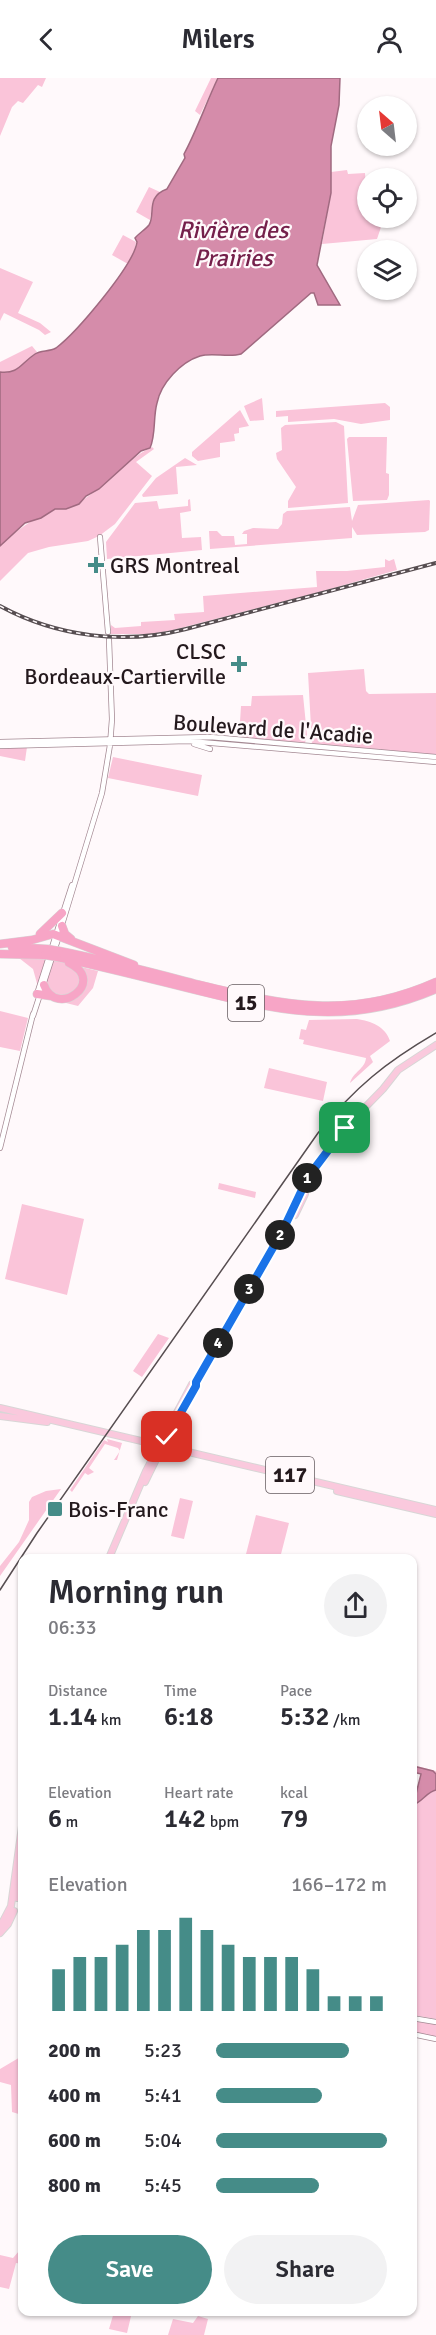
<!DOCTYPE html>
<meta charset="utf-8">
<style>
:root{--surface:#fff;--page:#f2f2f3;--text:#2b2b33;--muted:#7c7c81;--accent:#458c88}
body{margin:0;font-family:Signika,sans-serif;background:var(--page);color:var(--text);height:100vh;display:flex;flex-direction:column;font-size:22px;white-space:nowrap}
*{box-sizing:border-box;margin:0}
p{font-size:20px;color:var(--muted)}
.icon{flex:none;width:33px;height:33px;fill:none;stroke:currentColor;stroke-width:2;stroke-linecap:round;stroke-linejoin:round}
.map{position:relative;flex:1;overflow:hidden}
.sheet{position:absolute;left:18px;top:1476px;width:399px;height:762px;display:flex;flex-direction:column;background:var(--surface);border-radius:12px;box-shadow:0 2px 4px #0004}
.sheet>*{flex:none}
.needle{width:39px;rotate:332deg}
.fabs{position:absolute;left:357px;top:18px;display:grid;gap:12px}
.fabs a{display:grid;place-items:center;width:60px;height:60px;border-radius:50%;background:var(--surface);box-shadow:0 2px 4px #0004;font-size:30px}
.pin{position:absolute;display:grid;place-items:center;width:51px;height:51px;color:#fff;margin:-26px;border-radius:12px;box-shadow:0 3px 9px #0006}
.km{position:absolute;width:30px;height:30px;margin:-15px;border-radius:50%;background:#222;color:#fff;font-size:16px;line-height:30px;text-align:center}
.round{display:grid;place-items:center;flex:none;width:63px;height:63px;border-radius:32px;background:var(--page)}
.overview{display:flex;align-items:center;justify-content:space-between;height:102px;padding:0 30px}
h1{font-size:33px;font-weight:600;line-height:45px}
.metrics{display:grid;grid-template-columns:repeat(3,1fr);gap:9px;height:102px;padding:6px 30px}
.metrics div{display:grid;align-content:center}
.metrics b{font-size:26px;font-weight:600}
.metrics small{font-size:16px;font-weight:400}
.metrics p{font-size:16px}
.chart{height:168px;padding:12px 30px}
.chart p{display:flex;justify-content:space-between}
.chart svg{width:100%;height:108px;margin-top:6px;stroke:var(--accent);stroke-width:6}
.button{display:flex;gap:12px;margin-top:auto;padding:12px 30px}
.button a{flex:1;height:69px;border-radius:36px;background:var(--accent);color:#fff;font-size:24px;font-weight:600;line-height:69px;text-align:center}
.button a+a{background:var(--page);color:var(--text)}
ul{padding:0 30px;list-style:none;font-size:20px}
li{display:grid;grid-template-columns:96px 72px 1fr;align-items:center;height:45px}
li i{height:15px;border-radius:8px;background:var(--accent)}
header{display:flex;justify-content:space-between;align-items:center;height:78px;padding:0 30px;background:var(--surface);font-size:27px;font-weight:600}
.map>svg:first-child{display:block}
</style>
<header><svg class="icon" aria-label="back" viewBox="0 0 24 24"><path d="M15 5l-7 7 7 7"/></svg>Milers<svg class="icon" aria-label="person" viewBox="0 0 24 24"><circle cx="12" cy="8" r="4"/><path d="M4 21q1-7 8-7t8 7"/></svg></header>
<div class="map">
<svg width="436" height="2257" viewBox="0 0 436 2257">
<rect width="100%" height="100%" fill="#fff9fb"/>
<path fill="#fac4d9" d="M0,0H46L42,9L38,7L23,25L18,23L12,29L0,58Z
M211,0H218L200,37L195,33Z
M347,92L348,96L365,95L368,140H384L377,161L322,166L331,115V94Z
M149,109L160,114L153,123L150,142L136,134Z
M123,157L136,164L134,176L128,186L112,177Z
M0,190L33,204L18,235L40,245L51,254L45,257L39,252L4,235L0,243Z
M32,268L37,274C21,285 20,296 0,294V284Z
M262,320L264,342L250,343L244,328Z
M385,325L390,329V342L361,346L334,341L288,344V338L276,339V333Z
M240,332L249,348L239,350V355L234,356L235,363L220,365V379L198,383L192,378V374Z
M336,344L344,348L348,425L288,430V423L296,409L277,381L276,375L282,372L281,350L285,347Z
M349,359H387L386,395L389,396V417L387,422L353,423L347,361Z
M152,369L154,371L136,384L152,398L115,446L99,458L88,463L49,469L28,475L0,503V468C18,451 31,442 53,432C60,429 68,432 75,427C103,411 123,383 152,369Z
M185,380L197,387L176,389L178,416L143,419L142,417L156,400Z
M190,421L191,433L180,435L182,460L201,459L202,472L107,481L106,464L135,425L157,423L159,431L188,428V422Z
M429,422L430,423L429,452L425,454L357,457L352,449V460L210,471L209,453H217L222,458H234L235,467L247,466V456H242L244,453L253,450L278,451L282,446L283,436L287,433L350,429L352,443L358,427Z
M385,481L389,483L394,481L397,492L316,515L173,552L151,556H111V547L115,550L141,548V544L175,542L174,536L204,534L203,518L317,509L316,493H347L385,489Z
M364,591L366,613L369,616L436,615V677L312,667L308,595Z
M252,618L303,617L307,657L305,665L239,660L241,628H251Z
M0,669H27L25,683L0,678Z
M113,679L202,697L198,718L108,700Z
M31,879L46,881L38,909L33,891L19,880Z
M53,882L72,887L79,893L80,911L61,919L48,913L46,904Z
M77,888L98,893L93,910L78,928L58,923L83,910Z
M0,933L28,940L20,973L0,969Z
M357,941C371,943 385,948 390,963L370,978L373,984L371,986L350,1005C353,994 365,991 366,980L303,966L304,962L299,961L301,951L306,952L309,942Z
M269,990L327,1004L323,1023L264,1010Z
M219,1105L256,1114L255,1120L218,1111Z
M22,1126L84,1141L67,1217L5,1201Z
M158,1256L169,1260L142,1299L133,1293Z
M107,1361L122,1365L117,1382H114L120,1373L118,1370L105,1366L89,1390L94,1394L88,1397L85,1395L72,1414L70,1412L104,1362L108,1364Z
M61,1411L0,1498V1488L19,1464L29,1442V1424L32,1419L46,1413Z
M180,1420L193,1423L184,1461L171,1458Z
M256,1437L289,1445L280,1480H245Z
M413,1687L436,1693V1941L413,1937L412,1716H416L421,1696L413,1694Z
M412,1943L436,1946V1960L413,1954Z
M22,1978V2037L12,2034L11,2007L0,2004V1991Z
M19,2173L22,2175V2186L16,2185L9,2211L0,2209V2177L13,2180Z
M114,2234H132L127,2255L109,2251Z
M198,2238L208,2241L204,2257H168L173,2241L193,2245Z"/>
<path fill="#d58caa" stroke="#a06a80" stroke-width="1.5" d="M218,0H340L339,27L331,68V115L317,187L340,227H318L314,215H311L241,276C228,280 213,274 200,278C181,284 161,305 157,325C153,339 156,357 150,370L141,373L99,411L86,418L79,426L66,431H55L41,440L25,445L0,468V294C19,296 20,286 35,276C41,272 49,274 56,270C76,255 134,187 137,164L135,160C139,155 145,152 149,147C156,136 145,119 167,111L185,80L184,76C197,52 206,25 218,0Z
M413,1688L433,1693L436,1696V1712C428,1713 422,1724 413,1727V1716H416L421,1696L413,1694Z"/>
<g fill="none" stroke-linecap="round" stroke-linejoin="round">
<g stroke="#a48993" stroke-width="6">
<path id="secondary" d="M100,459L108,554
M109,562L112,642
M0,664L210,659L436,679
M194,666L210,671
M0,668L188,663L436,684
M61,850L102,715L110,667L112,641
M37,916L72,807
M33,938L59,858
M0,1070L33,936
M412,1940L436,1944
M412,1956L436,1961"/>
</g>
<g stroke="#d8d6d6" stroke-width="8">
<path id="primary" d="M295,1137L305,1116
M0,1330L436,1432
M0,1338L47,1344
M172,1351L196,1308V1304
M145,1404L164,1365
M337,1413L436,1436
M109,1480L146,1393L192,1306L196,1304L282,1154L310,1096L342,1053L383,1011L398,992L436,967
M17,1820L22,1780
M0,1849L11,1828L22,1748
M0,1855L8,1846L14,1833"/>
</g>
<g stroke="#d8d6d6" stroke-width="9">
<path id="highway" d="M62,848L65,856L71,861
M40,856L62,835
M0,866L32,862L53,856L134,887
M12,869L47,871
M59,873C105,882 150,894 196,906C284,927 349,943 436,904
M0,876L45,877
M57,879C106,889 155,902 204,914C289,935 352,947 436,911
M44,907C56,941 108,904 69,885
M37,916L51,918"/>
</g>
<use href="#secondary" stroke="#fff" stroke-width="4.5"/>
<use href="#primary" stroke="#fac9dd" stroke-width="6"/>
<use href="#highway" stroke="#f7a5c6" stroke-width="8"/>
<path stroke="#574e51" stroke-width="1.5" d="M0,1512L37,1455L318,1055C355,1009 385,985 436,955"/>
<g stroke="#574e51" stroke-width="4">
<path id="rail" d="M0,528C57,559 124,567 186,551L436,485"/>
</g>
<use href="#rail" stroke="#fff9fb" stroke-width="1.5" stroke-dasharray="4.5" stroke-linecap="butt"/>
<g stroke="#d8d6d6" stroke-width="9" stroke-linecap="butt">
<path id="highway-bridge" d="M47,871L59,873
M45,877L57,879"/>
</g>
<use href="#highway-bridge" stroke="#f7a5c6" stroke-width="8"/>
</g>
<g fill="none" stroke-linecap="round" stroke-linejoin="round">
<g stroke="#fff" stroke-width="12">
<path id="route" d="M167,1359L196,1308V1304L282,1154L308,1099L345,1050"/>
</g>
<use href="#route" stroke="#1a73e8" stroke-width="8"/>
</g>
<g fill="#458c88" stroke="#fff9fb" stroke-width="2">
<path d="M93 478h6v6h6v6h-6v6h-6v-6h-6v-6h6z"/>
<path d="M236 577h6v6h6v6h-6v6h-6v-6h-6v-6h6z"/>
<rect x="47" y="1423" width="16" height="16" rx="3"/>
</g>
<g text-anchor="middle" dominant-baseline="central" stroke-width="4.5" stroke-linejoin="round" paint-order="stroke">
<g fill="#fff9fb" stroke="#665c60" stroke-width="1.5">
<rect x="228" y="907" width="36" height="36" rx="4.5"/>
<rect x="266" y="1379" width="48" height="36" rx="4.5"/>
</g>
<g font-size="21" font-weight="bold" fill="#24191d">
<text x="246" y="925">15</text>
<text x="290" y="1397">117</text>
</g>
<g font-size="22" fill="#24191d" stroke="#fff9fb" text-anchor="start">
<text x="110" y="487">GRS Montreal</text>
<text x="226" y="573" text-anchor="end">CLSC<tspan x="226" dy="25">Bordeaux-Cartierville</tspan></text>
<text x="68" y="1431">Bois-Franc</text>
</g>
<g font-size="22" fill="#24191d" stroke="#fff9fb">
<text transform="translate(273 651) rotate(4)">Boulevard de l'Acadie</text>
</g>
<g font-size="24" font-style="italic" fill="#75204b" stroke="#fff9fb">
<text x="233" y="152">Rivière des<tspan x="233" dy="28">Prairies</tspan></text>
</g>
</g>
</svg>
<div class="fabs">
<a><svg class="needle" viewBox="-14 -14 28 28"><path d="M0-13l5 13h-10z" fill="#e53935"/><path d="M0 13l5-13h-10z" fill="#7c7c81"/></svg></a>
<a><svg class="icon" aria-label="locate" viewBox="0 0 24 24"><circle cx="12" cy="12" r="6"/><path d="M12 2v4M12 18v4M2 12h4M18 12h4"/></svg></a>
<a><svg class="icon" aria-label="layers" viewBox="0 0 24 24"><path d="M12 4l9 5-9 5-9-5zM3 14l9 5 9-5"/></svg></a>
</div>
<div class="pin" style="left:345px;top:1050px;background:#1e9e55"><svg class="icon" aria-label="arrive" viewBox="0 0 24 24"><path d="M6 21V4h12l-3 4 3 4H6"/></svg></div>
<div class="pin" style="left:167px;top:1359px;background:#d93025"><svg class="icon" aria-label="check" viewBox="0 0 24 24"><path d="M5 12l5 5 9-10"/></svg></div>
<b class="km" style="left:307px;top:1100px">1</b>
<b class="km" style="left:280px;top:1157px">2</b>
<b class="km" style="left:249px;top:1211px">3</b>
<b class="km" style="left:218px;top:1265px">4</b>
<section class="sheet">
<div class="overview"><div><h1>Morning run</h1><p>06:33</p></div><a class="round"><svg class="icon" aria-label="share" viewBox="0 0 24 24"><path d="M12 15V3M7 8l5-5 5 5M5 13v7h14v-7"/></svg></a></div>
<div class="metrics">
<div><p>Distance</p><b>1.14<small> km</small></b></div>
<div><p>Time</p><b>6:18</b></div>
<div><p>Pace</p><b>5:32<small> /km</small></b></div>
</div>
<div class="metrics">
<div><p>Elevation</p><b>6<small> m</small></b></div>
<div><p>Heart rate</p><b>142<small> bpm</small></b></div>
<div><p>kcal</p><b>79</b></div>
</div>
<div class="chart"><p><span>Elevation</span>166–172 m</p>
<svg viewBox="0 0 160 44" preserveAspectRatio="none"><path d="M5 44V27M15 44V22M25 44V22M35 44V17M45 44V11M55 44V11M65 44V6M75 44V11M85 44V17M95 44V22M105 44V22M115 44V22M125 44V27M135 44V38M145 44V38M155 44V38"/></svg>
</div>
<ul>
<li><b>200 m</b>5:23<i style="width:78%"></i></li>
<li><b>400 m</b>5:41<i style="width:62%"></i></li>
<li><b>600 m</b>5:04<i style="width:100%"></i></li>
<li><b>800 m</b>5:45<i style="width:60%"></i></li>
</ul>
<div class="button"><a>Save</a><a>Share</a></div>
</section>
</div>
